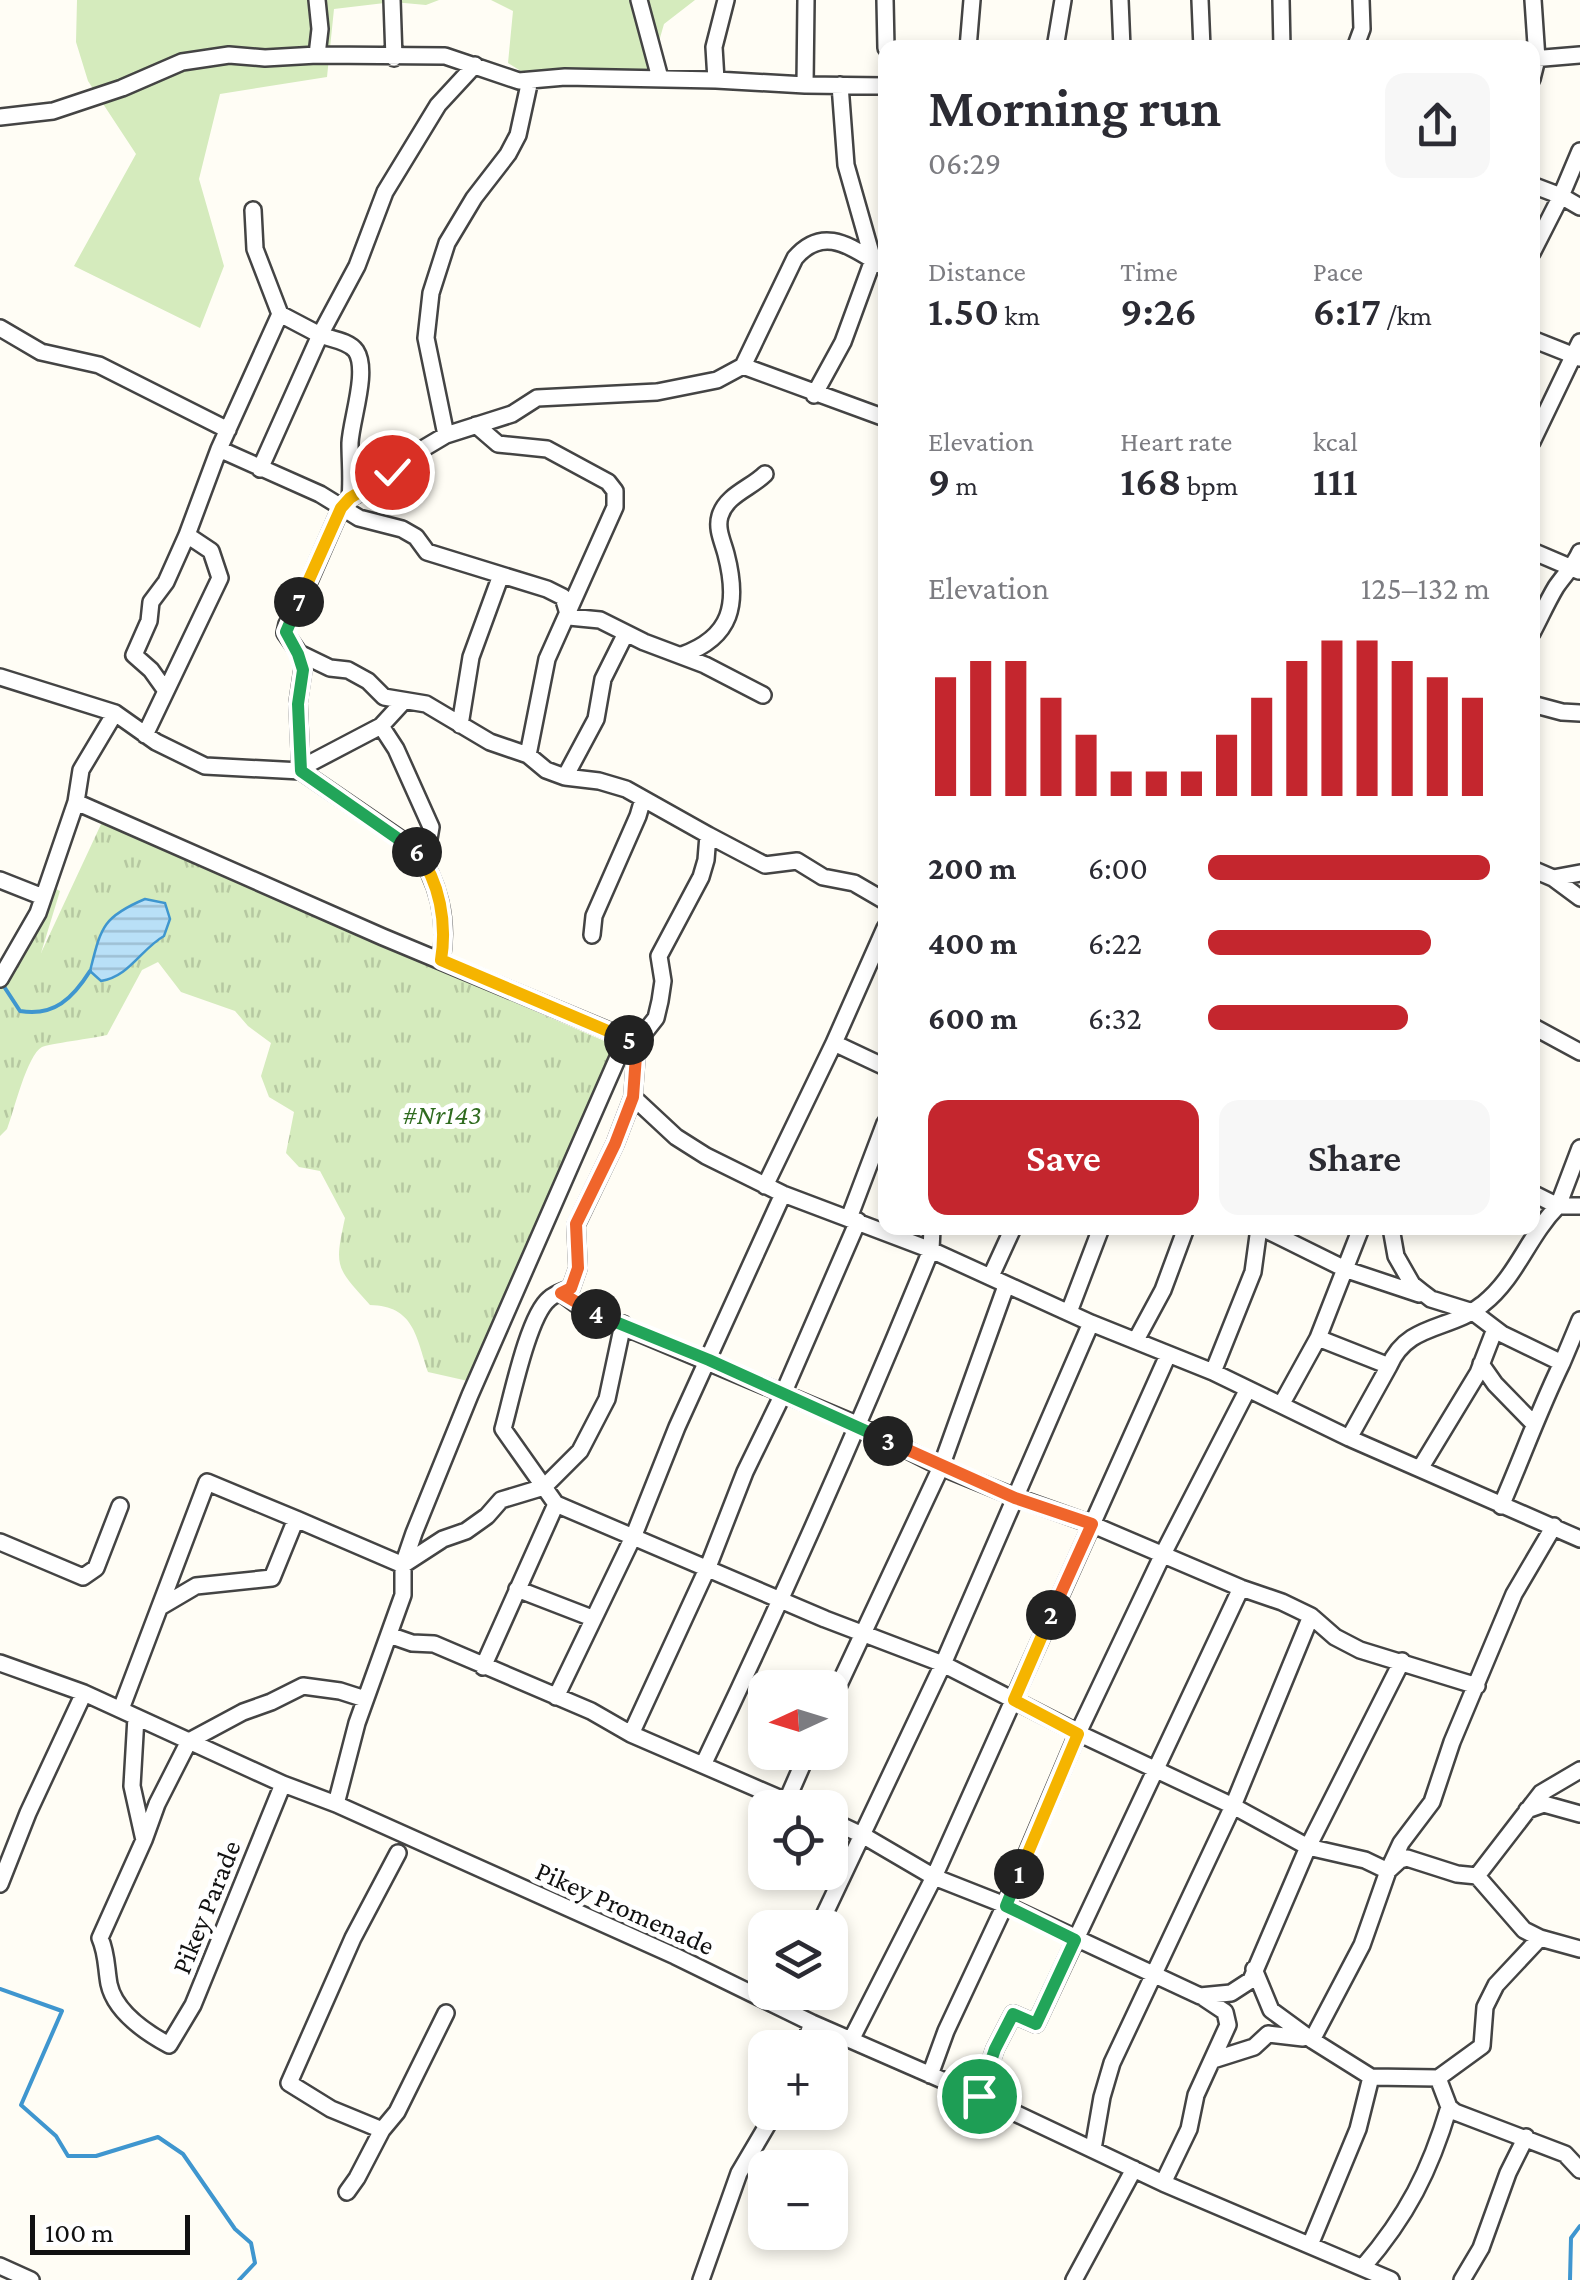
<!DOCTYPE html>
<meta charset="utf-8">
<style>
:root{--surface:#fff;--page:#f7f7f7;--text:#2b2b33;--muted:#7c7c81;--accent:#c4262e}
body{margin:0;font-family:"Crimson Pro",serif;background:var(--page);color:var(--text);height:100vh;display:flex;flex-direction:column;font-size:38px;white-space:nowrap}
*{box-sizing:border-box;margin:0}
p{font-size:32px;color:var(--muted)}
.icon{flex:none;width:55px;height:55px;fill:none;stroke:currentColor;stroke-width:2;stroke-linecap:round;stroke-linejoin:round}
.map{position:relative;flex:1;overflow:hidden}
.side{position:absolute;left:878px;top:40px;width:662px;height:1195px;display:flex;flex-direction:column;background:var(--surface);border-radius:20px;box-shadow:0 5px 15px #0003}
.side>*{flex:none}
.needle{width:65px;rotate:266deg}
.fabs{position:absolute;left:748px;top:1670px;display:grid;gap:20px}
.fabs a{display:grid;place-items:center;width:100px;height:100px;border-radius:20px;background:var(--surface);box-shadow:0 5px 15px #0003;font-size:50px}
.scale{position:absolute;left:30px;bottom:25px;width:160px;box-sizing:border-box;padding-left:10px;border:5px solid #111;border-top:0;font-size:28px;line-height:35px;white-space:nowrap;color:#111;-webkit-text-stroke:8px #fff;paint-order:stroke}
.pin{position:absolute;display:grid;place-items:center;width:85px;height:85px;color:#fff;margin:-42px;border:5px solid #fff;border-radius:50%;box-shadow:0 2px 10px #0007}
.km{position:absolute;width:50px;height:50px;margin:-25px;border-radius:50%;background:#222;color:#fff;font-size:28px;line-height:50px;text-align:center}
.round{display:grid;place-items:center;flex:none;width:105px;height:105px;border-radius:20px;background:var(--page)}
.overview{display:flex;align-items:center;justify-content:space-between;height:170px;padding:0 50px}
h1{font-size:55px;font-weight:600;line-height:75px}
.metrics{display:grid;grid-template-columns:repeat(3,1fr);gap:15px;height:170px;padding:10px 50px}
.metrics div{display:grid;align-content:center}
.metrics b{font-size:42px;font-weight:600}
.metrics small{font-size:28px;font-weight:400}
.metrics p{font-size:28px}
.chart{height:280px;padding:20px 50px}
.chart p{display:flex;justify-content:space-between}
.chart svg{width:100%;height:180px;margin-top:10px;stroke:var(--accent);stroke-width:6}
.button{display:flex;gap:20px;margin-top:auto;padding:20px 50px}
.button a{flex:1;height:115px;border-radius:20px;background:var(--accent);color:#fff;font-size:40px;font-weight:600;line-height:115px;text-align:center}
.button a+a{background:var(--page);color:var(--text)}
ul{padding:0 50px;list-style:none;font-size:32px}
li{display:grid;grid-template-columns:160px 120px 1fr;align-items:center;height:75px}
li i{height:25px;border-radius:12px;background:var(--accent)}
.map>svg:first-child{display:block}
</style>
<div class="map">
<svg width="1580" height="2280" viewBox="0 0 1580 2280">
<defs>
<pattern id="park-tufts" width="24" height="20" patternUnits="userSpaceOnUse" patternTransform="scale(2.5)"><rect width="24" height="20" fill="#d5ebbd"/><path d="M3 7l-1-3M5 7V3M7 7l1-3M15 17l-1-3M17 17v-4M19 17l1-3" fill="none" stroke="#b6c8a1"/></pattern>
<pattern id="water-rules" width="6" height="5" patternUnits="userSpaceOnUse" patternTransform="scale(2.5)"><rect width="6" height="5" fill="#b9e0f7"/><path d="M0 2.5h6" fill="none" stroke="#9ebfd3"/></pattern>
</defs>
<rect width="100%" height="100%" fill="#fffdf5"/>
<path fill="#d5ebbd" d="M77,0H439L426,5L393,2L334,9L327,77L220,94L199,179L224,266L200,328L74,266L136,154L88,81L76,42Z
M491,0H695L664,24L649,76L532,78L508,63L513,11Z"/>
<path fill="url(#park-tufts)" d="M103,820L388,948L616,1046L468,1381L428,1372C416,1336 414,1306 370,1305C336,1267 334,1268 345,1218L320,1171L299,1167L286,1153L294,1112L269,1097L261,1076L271,1043L248,1026L235,1011L181,992L158,962L142,970L107,1035C95,1038 48,1044 42,1047C27,1055 14,1111 7,1129L0,1136V988L52,887L60,891L41,953Z"/>
<path fill="url(#water-rules)" stroke="#3f96cf" stroke-width="2.5" d="M145,899L165,903L170,919L164,936C141,949 129,977 101,981L90,971C101,928 102,917 145,899Z"/>
<g fill="none" stroke-linecap="round" stroke-linejoin="round">
<path stroke="#3f96cf" stroke-width="4" d="M3,985L20,1011C54,1017 73,998 90,971
M0,1989L62,2011L21,2105L56,2136L68,2156H96L158,2137L183,2154L235,2229L251,2243L255,2263L239,2280
M1570,2280L1571,2238L1580,2226"/>
<g stroke="#444" stroke-width="20">
<path id="minor" d="M317,0L320,29L317,55
M392,0L394,58
M639,0L660,78
M726,0L714,47L716,80L805,85
M806,0L805,85L885,86
M885,0L886,48
M1120,0L1122,48
M1200,0L1202,48
M1281,0L1282,48
M968,48L972,0
M1055,48L1063,0
M1355,48L1362,29L1361,0
M1532,59L1580,55
M1532,79L1537,59L1533,0
M0,117L53,111L122,88L182,62L229,55L265,58L317,55L445,56L519,81L565,77L716,80
M1532,185L1561,196L1580,151
M253,210L255,249L280,314L219,449L320,494L359,518L402,529L416,537L427,552L547,589L563,597L569,617L600,620L644,642L705,665L763,695
M1532,253L1561,196L1580,207
M0,328L41,352L99,365L228,430
M1532,339L1580,358
M743,366L885,418
M814,395L843,342L873,260L846,165L840,85
M476,425L498,444L547,449L608,482L615,491V507L547,659L528,755
M446,435L426,338L431,293L447,243L474,198L508,154L518,135L530,80
M1532,442L1580,342
M260,469L320,335L280,314
M350,498C352,479 350,462 350,443C351,420 369,371 356,351C349,341 331,339 320,335L357,266L385,192L438,105L475,65
M1532,551L1579,571
M1532,633C1540,618 1547,602 1556,587C1565,574 1574,566 1580,552
M299,653L330,668L348,670L368,681L384,697L426,704L490,742L528,755L546,770L565,777L599,781L626,789L708,835L706,860L701,877L659,956L663,981L660,1001L656,1018L637,1042L633,1097L615,1144L576,1225L578,1268L571,1288C564,1291 554,1294 549,1299C528,1316 511,1401 503,1429L556,1504L825,1619L943,1664L1078,1733L1233,1806L1308,1847L1365,1860L1388,1871L1400,1860L1407,1858L1457,1874L1477,1876L1524,1930L1540,1938L1580,1949
M682,655C732,637 739,604 726,554C723,542 716,529 720,516C726,495 751,488 765,474
M0,677L115,713L156,742L205,766L301,771L415,849C439,881 448,921 441,960
M166,691L151,670L134,655L149,621L151,602L166,582L187,535
M1532,704L1562,712L1580,713
M460,725L471,657L501,575
M381,726L396,749L431,827L425,862
M145,735L220,578L211,551L187,535L219,449
M301,768L381,726L404,701
M301,771L298,703L303,669L299,653L285,633L287,624L303,595L341,508L350,498L377,483L414,454L446,435L512,414L537,398L657,392L717,380L743,366L795,258C825,223 854,250 885,267
M565,777L596,719L603,679L626,633
M76,802L81,770L115,713
M708,835L765,865L797,861L823,877L854,883L885,901
M1532,869L1553,878L1580,898
M1553,878L1580,873
M0,880L43,897
M885,928L834,1043L885,1067
M592,935L594,916L638,816L643,799
M0,979L38,913L76,802L383,937L633,1041
M1532,1026L1580,1052
M633,1097L676,1137L706,1156L783,1194L931,1250L1091,1323L1213,1372L1349,1438L1580,1539
M765,1186L834,1043
M1532,1193L1558,1206L1580,1148
M849,1218L885,1123
M1262,1228L1347,1270L1419,1294
M1391,1228L1396,1256L1412,1284L1422,1292L1431,1299L1473,1312L1502,1334L1562,1363L1580,1320
M991,1276L1013,1228
M561,1293L584,1310L858,1425L941,1467L1015,1497L1091,1524L1241,1588L1282,1602L1311,1616L1335,1637L1360,1650L1477,1686
M1069,1312L1101,1228
M1318,1338L1361,1228
M1136,1340L1163,1290L1186,1228
M1481,1364L1495,1384L1533,1423
M1213,1372L1253,1272L1259,1228
M1281,1405L1318,1338L1389,1366C1408,1322 1451,1331 1483,1304C1517,1277 1528,1236 1558,1206H1580
M1349,1438L1389,1366
M1421,1467L1478,1373L1495,1329
M1501,1506C1522,1458 1539,1410 1562,1363
M0,1542L83,1577L96,1568L120,1506
M517,1589L592,1618
M162,1606L196,1586L272,1578L296,1519L403,1565L443,1539L466,1531L487,1516L501,1500L544,1487L580,1451L607,1399L623,1324
M389,1635L412,1643L434,1644L591,1711L631,1734L802,1808
M0,1663L84,1693L283,1784L336,1804L675,1956L812,2023L979,2096L1163,2183L1391,2280
M483,1667L556,1504
M556,1697L634,1535L677,1427L783,1194
M830,1704L941,1467L1006,1286
M121,1709L207,1482L296,1519
M136,1717L132,1786L144,1840L100,1938C107,1954 106,1967 109,1984C115,2012 145,2032 169,2045L193,2005L283,1784
M631,1734L708,1567L745,1472L783,1394L858,1221
M703,1765C784,1596 860,1424 931,1250L932,1228
M787,1800L808,1752
M336,1804L357,1723L403,1595V1565L414,1533L470,1395L626,1039
M1527,1810L1544,1804L1580,1814
M830,1820L864,1836L934,1877L1005,1905L1200,1996L1231,1993L1251,1980L1308,1847L1402,1661
M144,1840L157,1804L189,1741L243,1712L271,1702L303,1686L340,1691L365,1699
M1477,1876L1541,1793L1580,1770
M0,1884L28,1813L84,1693
M818,1928L943,1664L1091,1323
M1254,1969L1271,2010L1312,2040L1371,2077L1438,2078L1449,2107L1455,2112L1565,2154L1580,2170
M851,2040L934,1877L1168,1355
M1312,2040L1362,1945L1388,1871L1401,1843L1432,1802L1452,1742L1514,1594L1554,1526
M803,2048L812,2023
M1213,2060L1254,2047L1268,2034L1303,2038
M930,2075L946,2031L1005,1905L1078,1733L1163,1554L1248,1389
M1438,2078L1482,2046L1485,2007L1496,1985L1540,1938
M979,2096L995,2049L1013,2014L1036,2024L1241,1588
M382,2130L331,2109L289,2083L353,1938L398,1853
M1093,2149L1102,2097L1112,2063L1233,1806L1311,1616
M1163,2183L1189,2129L1196,2095L1228,2025L1225,2012L1204,1998
M347,2192L357,2178L382,2130L397,2112L446,2013
M1310,2245L1358,2129L1371,2077
M0,2266L31,2280
M1363,2267C1407,2216 1430,2171 1449,2107
M701,2280L739,2173L775,2112
M1074,2280L1134,2169
M1462,2280L1481,2248L1508,2173L1526,2137"/>
</g>
<use href="#minor" stroke="#fff" stroke-width="15"/>
</g>
<g fill="none" stroke-linecap="round" stroke-linejoin="round">
<g stroke="#fff" stroke-width="20">
<path id="split-1" d="M979,2096L995,2049L1013,2014L1036,2024L1075,1940L1006,1906L1019,1874"/>
</g>
<g stroke="#fff" stroke-width="20">
<path id="split-2" d="M1019,1874L1078,1734L1014,1700L1051,1615"/>
</g>
<g stroke="#fff" stroke-width="20">
<path id="split-3" d="M888,1441L1015,1498L1092,1524L1051,1615"/>
</g>
<g stroke="#fff" stroke-width="20">
<path id="split-4" d="M596,1314L709,1360L888,1441"/>
</g>
<g stroke="#fff" stroke-width="20">
<path id="split-5" d="M596,1314L561,1293L571,1288L578,1268L576,1224L615,1144L633,1097L637,1042L629,1040"/>
</g>
<g stroke="#fff" stroke-width="20">
<path id="split-6" d="M417,852C440,882 447,923 441,960L629,1040"/>
</g>
<g stroke="#fff" stroke-width="20">
<path id="split-7" d="M299,602L286,632L298,654L303,670L298,704L301,771L417,852"/>
</g>
<g stroke="#fff" stroke-width="20">
<path id="split-8" d="M299,602L341,508L350,498L392,472"/>
</g>
<use href="#split-1" stroke="#22a559" stroke-width="12"/>
<use href="#split-2" stroke="#f5b400" stroke-width="12"/>
<use href="#split-3" stroke="#f0652b" stroke-width="12"/>
<use href="#split-4" stroke="#22a559" stroke-width="12"/>
<use href="#split-5" stroke="#f0652b" stroke-width="12"/>
<use href="#split-6" stroke="#f5b400" stroke-width="12"/>
<use href="#split-7" stroke="#22a559" stroke-width="12"/>
<use href="#split-8" stroke="#f5b400" stroke-width="12"/>
</g>
<g text-anchor="middle" dominant-baseline="central" stroke-width="10" stroke-linejoin="round" paint-order="stroke">
<g font-size="28" font-style="italic" fill="#2f6b1f" stroke="#fff">
<text x="442" y="1114">#Nr143</text>
</g>
<g font-size="28" fill="#111" stroke="#fff">
<text transform="translate(206 1907) rotate(-68)">Pikey Parade</text>
<text transform="translate(625 1908) rotate(24)">Pikey Promenade</text>
</g>
</g>
</svg>
<div class="fabs">
<a><svg class="needle" viewBox="-14 -14 28 28"><path d="M0-13l5 13h-10z" fill="#e53935"/><path d="M0 13l5-13h-10z" fill="#7c7c81"/></svg></a>
<a><svg class="icon" aria-label="locate" viewBox="0 0 24 24"><circle cx="12" cy="12" r="6"/><path d="M12 2v4M12 18v4M2 12h4M18 12h4"/></svg></a>
<a><svg class="icon" aria-label="layers" viewBox="0 0 24 24"><path d="M12 4l9 5-9 5-9-5zM3 14l9 5 9-5"/></svg></a>
<a>+</a>
<a>−</a>
</div>
<div class="scale">100 m</div>
<div class="pin" style="left:979px;top:2096px;background:#1e9e55"><svg class="icon" aria-label="arrive" viewBox="0 0 24 24"><path d="M6 21V4h12l-3 4 3 4H6"/></svg></div>
<div class="pin" style="left:392px;top:472px;background:#d93025"><svg class="icon" aria-label="check" viewBox="0 0 24 24"><path d="M5 12l5 5 9-10"/></svg></div>
<b class="km" style="left:1019px;top:1874px">1</b>
<b class="km" style="left:1051px;top:1615px">2</b>
<b class="km" style="left:888px;top:1441px">3</b>
<b class="km" style="left:596px;top:1314px">4</b>
<b class="km" style="left:629px;top:1040px">5</b>
<b class="km" style="left:417px;top:852px">6</b>
<b class="km" style="left:299px;top:602px">7</b>
<section class="side">
<div class="overview"><div><h1>Morning run</h1><p>06:29</p></div><a class="round"><svg class="icon" aria-label="share" viewBox="0 0 24 24"><path d="M12 15V3M7 8l5-5 5 5M5 13v7h14v-7"/></svg></a></div>
<div class="metrics">
<div><p>Distance</p><b>1.50<small> km</small></b></div>
<div><p>Time</p><b>9:26</b></div>
<div><p>Pace</p><b>6:17<small> /km</small></b></div>
</div>
<div class="metrics">
<div><p>Elevation</p><b>9<small> m</small></b></div>
<div><p>Heart rate</p><b>168<small> bpm</small></b></div>
<div><p>kcal</p><b>111</b></div>
</div>
<div class="chart"><p><span>Elevation</span>125–132 m</p>
<svg viewBox="0 0 160 44" preserveAspectRatio="none"><path d="M5 44V15M15 44V11M25 44V11M35 44V20M45 44V29M55 44V38M65 44V38M75 44V38M85 44V29M95 44V20M105 44V11M115 44V6M125 44V6M135 44V11M145 44V15M155 44V20"/></svg>
</div>
<ul>
<li><b>200 m</b>6:00<i style="width:100%"></i></li>
<li><b>400 m</b>6:22<i style="width:79%"></i></li>
<li><b>600 m</b>6:32<i style="width:71%"></i></li>
</ul>
<div class="button"><a>Save</a><a>Share</a></div>
</section>
</div>
